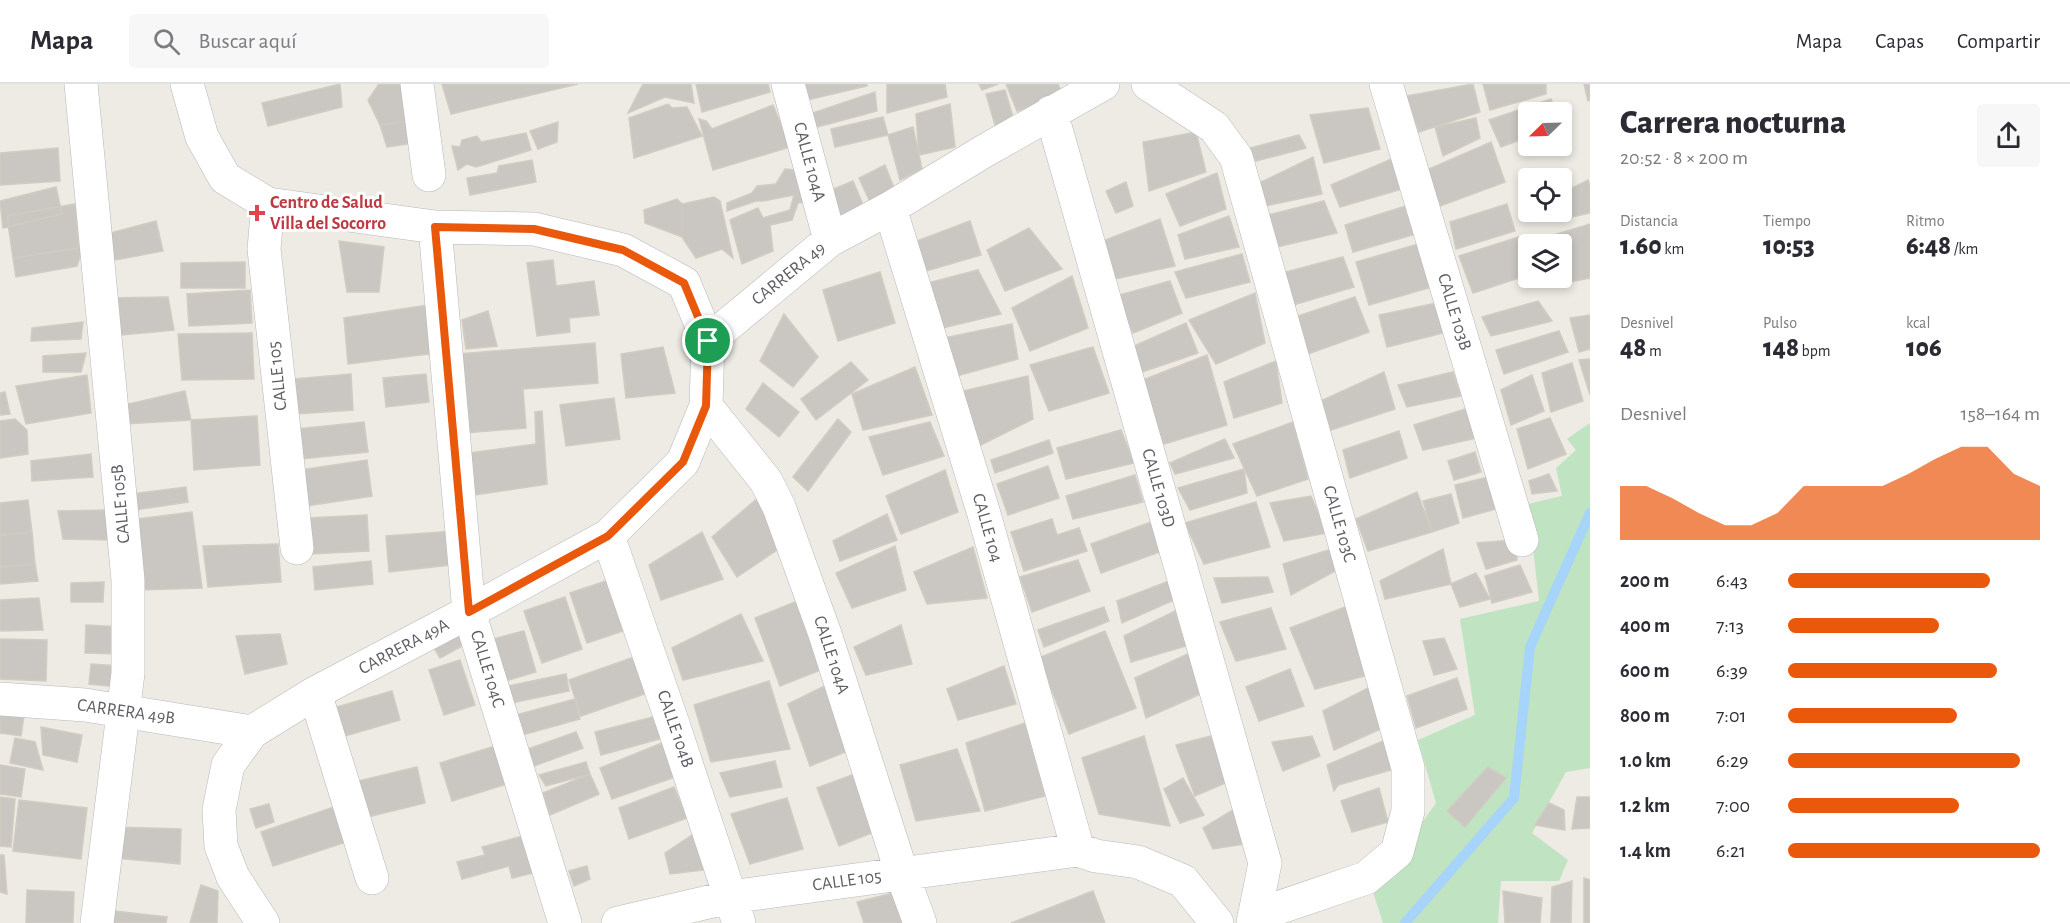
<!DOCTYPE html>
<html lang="es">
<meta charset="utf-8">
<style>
:root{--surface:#fff;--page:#f7f7f7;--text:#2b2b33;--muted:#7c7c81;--line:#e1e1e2;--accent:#ea580c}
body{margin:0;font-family:"Alegreya Sans",sans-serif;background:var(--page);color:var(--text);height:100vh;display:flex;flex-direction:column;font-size:22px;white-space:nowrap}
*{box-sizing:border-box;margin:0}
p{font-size:20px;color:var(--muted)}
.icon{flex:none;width:33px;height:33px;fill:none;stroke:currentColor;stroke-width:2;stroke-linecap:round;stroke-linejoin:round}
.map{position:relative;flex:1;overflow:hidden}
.drawer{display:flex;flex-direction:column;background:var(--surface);width:480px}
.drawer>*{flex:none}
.needle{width:39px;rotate:247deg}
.buttons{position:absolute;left:1518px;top:18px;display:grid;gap:12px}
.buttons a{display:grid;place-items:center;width:54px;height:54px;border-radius:6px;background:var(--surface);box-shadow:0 3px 9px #0003;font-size:30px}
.pin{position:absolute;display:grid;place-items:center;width:51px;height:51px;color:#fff;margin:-26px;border:3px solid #fff;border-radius:50%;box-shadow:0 2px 6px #0007}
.round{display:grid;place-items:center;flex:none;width:63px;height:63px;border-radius:6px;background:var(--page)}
.overview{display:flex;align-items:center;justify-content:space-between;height:102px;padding:0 30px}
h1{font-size:33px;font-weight:800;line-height:45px}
.metrics{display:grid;grid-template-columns:repeat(3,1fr);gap:9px;height:102px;padding:6px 30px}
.metrics div{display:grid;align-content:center}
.metrics b{font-size:26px;font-weight:800}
.metrics small{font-size:16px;font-weight:400}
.metrics p{font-size:16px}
.chart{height:168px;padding:12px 30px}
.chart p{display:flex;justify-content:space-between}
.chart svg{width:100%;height:108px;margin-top:6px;fill:var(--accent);opacity:.7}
ul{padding:0 30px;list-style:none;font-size:20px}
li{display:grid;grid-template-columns:96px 72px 1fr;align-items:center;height:45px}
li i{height:15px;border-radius:8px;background:var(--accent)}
header{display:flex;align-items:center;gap:36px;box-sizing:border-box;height:84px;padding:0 30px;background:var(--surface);border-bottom:2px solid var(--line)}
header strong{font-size:28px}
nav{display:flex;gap:33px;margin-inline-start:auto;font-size:21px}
.search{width:420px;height:54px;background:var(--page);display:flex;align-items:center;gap:15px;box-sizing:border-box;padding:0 21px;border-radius:6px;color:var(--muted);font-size:22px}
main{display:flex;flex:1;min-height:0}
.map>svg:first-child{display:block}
</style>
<header>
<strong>Mapa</strong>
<div class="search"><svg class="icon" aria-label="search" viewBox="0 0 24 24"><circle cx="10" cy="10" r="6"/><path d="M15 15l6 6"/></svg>Buscar aquí</div>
<nav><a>Mapa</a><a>Capas</a><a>Compartir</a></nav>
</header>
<main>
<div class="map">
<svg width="1590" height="839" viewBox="0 0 1590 839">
<rect width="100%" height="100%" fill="#edebe3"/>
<path fill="#c0e3c1" d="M1590,339V684L1566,688L1532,749L1568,776L1559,797H1501L1498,839H1383L1373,808L1436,719L1418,656L1475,631L1460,535L1539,517L1528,420L1562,412L1556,384L1576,366L1567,355Z"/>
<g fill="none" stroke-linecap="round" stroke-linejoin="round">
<path stroke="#a6d4fa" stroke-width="10" d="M1405,839L1514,714L1530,563L1590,429"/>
</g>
<path fill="#cac7c2" stroke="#d1ccc1" stroke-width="1.5" d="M340,0L342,23L268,42L262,19Z
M379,0H412L419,35L380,41L368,16Z
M442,0H578L451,30Z
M643,0H691L694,19L665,13L628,29Z
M696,0H768L770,8L702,28Z
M791,0H867V2L799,18Z
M887,0H945L947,13L887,29Z
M979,0H998L982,6Z
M1006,0H1058L1063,11L1017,27Z
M1473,0L1480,28L1419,48L1406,12Z
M1483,0H1546V10L1490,26Z
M1584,0H1590V16L1588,17Z
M1005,6L1014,36L995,41L986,10Z
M875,8L877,27L813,44L807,31Z
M1551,15L1555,28H1528V53L1501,63L1489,36Z
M668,20L672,24L687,23L702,52L634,74L629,34Z
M950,20L955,63L919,71L916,30Z
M773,21L790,63L713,86L699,35L706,37L712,45Z
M1368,24L1380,65L1324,79L1310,31Z
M883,33L888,51L835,63L831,45Z
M1476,34L1480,54L1443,72L1435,43Z
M419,35L421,58L387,63L380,41Z
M558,38L557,58L538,65L530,47Z
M913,43L922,85L900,96L888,51Z
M1196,48L1206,88L1149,107L1143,58Z
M526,49L531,66L476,83L467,80L458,86L452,62L460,63L462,56L477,52L481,58Z
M1299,51L1306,64L1256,77L1250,64Z
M1491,58L1505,98L1440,122L1427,86Z
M58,64L60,97L0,101V69Z
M1313,73L1322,110L1265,122L1257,100Z
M1396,73L1402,105L1340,123L1331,101Z
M532,76L536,98L470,111L467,94L497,89L499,82Z
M885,81L894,104L870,118L859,94Z
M785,85L805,87V118L798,119L792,136L770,141L773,167L742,180L730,136L758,124L763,134L790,126L794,111L763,117H756L727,127V119L752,109L757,102L776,100Z
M1217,89L1226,125L1180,142L1166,110Z
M1588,96L1590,101V129L1553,137L1550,128H1562V109Z
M853,97L865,125L845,140L829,107Z
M1126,98L1133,122L1116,129L1106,107Z
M56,103L62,130L3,144L0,117Z
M714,113L720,117L733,174L722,165L696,174L682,153V120Z
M677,115L682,120V153L645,139L644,126Z
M1324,117L1337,149L1276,163L1264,132Z
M75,120L79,164L13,174L7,132Z
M1507,120L1515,147L1456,165L1450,138Z
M1409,121L1416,150L1353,168L1345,141Z
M1229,132L1239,163L1185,175L1178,151Z
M1160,135L1175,182L1114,195L1103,157Z
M156,137L163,167L110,177L103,151Z
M970,137L981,171L919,189L909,160Z
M1590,140V194L1549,202L1548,194H1562V160H1541L1540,155Z
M1029,144L1062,185L1005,207L987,166Z
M1525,151L1529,160L1528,191L1473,209L1459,172Z
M339,157L384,163L379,208H347Z
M1422,159L1432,203L1369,221L1356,178Z
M83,163L77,182L16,193L13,174Z
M1242,170L1250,198L1186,214L1175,188Z
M1343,173L1354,203L1293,221L1282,189Z
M553,176L556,202L594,197L599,231L569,234L570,248L537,252L527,179Z
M245,178V204H181V179Z
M978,186L1001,230L938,245L924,200Z
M880,188L895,239L838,257L823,206Z
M1072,192L1088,244L1030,267L1012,224Z
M1170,197L1182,229L1133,249L1116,212Z
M250,206L252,239L189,242L187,210Z
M1255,209L1265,259L1216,280L1189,236Z
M168,213L174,246L111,252L107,214Z
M1355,213L1369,248L1308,270L1298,232Z
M1538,217L1552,237L1491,252L1482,233Z
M1442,218L1447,248L1387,263L1379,231Z
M434,220L440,277L428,270L348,280L344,234Z
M488,227L497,262L466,265L462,236Z
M784,230L818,273L793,303L760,277Z
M1590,231V265L1579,268L1570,234Z
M83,238L81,255L31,257L32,244Z
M1186,239L1198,269L1142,288L1132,263Z
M1012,240L1018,275L953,293L939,255Z
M1559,247L1568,268L1504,290L1496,266Z
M252,249L254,295L182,296L178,250Z
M595,259L598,299L523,305L526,344L465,349L458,270Z
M663,263L675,309L626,314L621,270Z
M1093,263L1109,309L1049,327L1030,281Z
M86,269L81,288H43V272Z
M1207,271L1227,341L1164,360L1140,297Z
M1590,275V311L1579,276Z
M1276,277L1282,319L1234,334L1224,298Z
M851,278L868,296L816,336L801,315Z
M1572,279L1583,317L1551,328L1542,289Z
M915,283L932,331L863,346L852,310Z
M1384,288L1395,325L1331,346L1321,317Z
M1453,288L1461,312L1407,323L1398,301Z
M351,290L353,326L296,330L294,295Z
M426,290L429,318L386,323L383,294Z
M87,291L91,329L26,340L16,302Z
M1532,291L1544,327L1511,341L1501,306Z
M1028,292L1033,335L979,362L959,308Z
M763,299L799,328L779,353L746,325Z
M185,307L191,336L125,340L120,322Z
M5,308L10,330L0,331V309Z
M614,314L620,355L566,362L560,321Z
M1472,323L1481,353L1423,366L1414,341Z
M542,327L547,400L475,411L470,369L536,360L535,328Z
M257,332L260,381L194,386L191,336Z
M1550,334L1566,370L1528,385L1517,345Z
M15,335L27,346L28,370L0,374V337Z
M838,335L851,348L808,407L793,393Z
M364,338L368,368L301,375L297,345Z
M930,338L944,372L883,391L869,353Z
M1293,338L1308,395L1257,412L1233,360Z
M1121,346L1134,379L1066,395L1057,364Z
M1399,347L1407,374L1350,394L1343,366Z
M1225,355L1234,374L1175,390L1170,379Z
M1049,356L1053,369L995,389L991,376Z
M1475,368L1481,388L1454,396L1448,377Z
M91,370L93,393L32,397L31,377Z
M367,376L372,412L307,422L301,386Z
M1048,382L1059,414L1008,431L997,400Z
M1244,385L1247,409L1190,426L1178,404Z
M945,386L958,428L901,450L886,412Z
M1549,390L1557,407L1532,410L1529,397Z
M1135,391L1143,418L1073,435L1066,412Z
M1493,392L1503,423L1463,434L1455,401Z
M186,403L188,418L135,426L132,410Z
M765,408L786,460L737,493L712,453Z
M1417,408L1432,448L1368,467L1356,435Z
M1451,410L1459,439L1432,448L1423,417Z
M1311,412L1327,449L1284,457L1270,419Z
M28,416L32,448L0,451V419Z
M1256,418L1270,463L1204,480L1185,439Z
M108,426L111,456L63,455L58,427Z
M192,428L202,504L139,506L130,436Z
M887,430L897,456L840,477L833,457Z
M367,431L369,467L310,470L308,434Z
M1052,435L1057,451L1079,444L1087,467L1024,487L1011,448Z
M1154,437L1165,466L1101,489L1091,460Z
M455,447L459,480L389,488L386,452Z
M32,448L35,480L0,483V451Z
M702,448L723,495L661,516L649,481Z
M1514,456L1517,476L1486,485L1477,459Z
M278,460L281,498L208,503L203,462Z
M895,462L906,506L852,524L836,489Z
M973,463L987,514L927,520L914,488Z
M1332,465L1337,486L1291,511L1283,480Z
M1443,465L1451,500L1385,515L1380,497Z
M1078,476L1090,507L1032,528L1020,493Z
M371,477L373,500L315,506L313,483Z
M35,480L38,497L0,500V483Z
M1520,481L1532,508L1492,519L1485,492Z
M1476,489L1490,515L1460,523L1451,500Z
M1268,493L1273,508L1222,519L1214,494Z
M615,494L632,544L587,559L570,509Z
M1169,497L1174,516L1122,539L1117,517Z
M104,498L103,518H71V499Z
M565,513L582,565L542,579L524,527Z
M39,514L43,546L0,547V516Z
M805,514L828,583L780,602L755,534Z
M1348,522L1372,590L1315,605L1290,544Z
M1104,523L1109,537L1044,563L1038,546Z
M1271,524L1286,565L1236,577L1220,538Z
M1175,527L1186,562L1131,578L1124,552Z
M741,530L763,577L683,596L672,564Z
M86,541L123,543L121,570L85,569Z
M901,541L912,580L866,591L854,563Z
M524,547L536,588L505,597L493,555Z
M1105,547L1136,624L1069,650L1039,574Z
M461,549L466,560L440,574L434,564Z
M280,550L287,580L245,590L236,552Z
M1444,554L1457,585L1434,591L1423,557Z
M0,555L47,556L46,597L0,595Z
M1190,569L1205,608L1146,634L1135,594Z
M637,572L650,608L581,632L569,596Z
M460,576L475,621L444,631L429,586Z
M91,580L120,582L119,603L89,600Z
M1004,582L1016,620L958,636L947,605Z
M1290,585L1304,622L1259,637L1246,603Z
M566,590L569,607L511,619L508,602Z
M1457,594L1467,625L1416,644L1407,612Z
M839,595L858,663L810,682L788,620Z
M769,597L790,665L711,678L694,621Z
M1370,603L1385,643L1334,666L1323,627Z
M392,607L400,636L338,654L330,625Z
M575,615L580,635L522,651L516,631Z
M0,627L24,631L21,652L0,649Z
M657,632L663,654L601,671L595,648Z
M1025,639L1045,712L985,727L966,659Z
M41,643L82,651L77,678L43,671Z
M576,648L583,664L534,682L528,665Z
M1144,652L1170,742L1099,730L1082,674Z
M1211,652L1230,697L1195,712L1176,661Z
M1312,652L1320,672L1283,687L1272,658Z
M1392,653L1398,684L1338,701L1334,707L1327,681Z
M15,654L35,658L43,686L10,679Z
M505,659L516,697L452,717L440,679Z
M662,659L675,693L612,715L600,684Z
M957,665L980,727L916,737L900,681Z
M775,677L782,703L730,713L720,689Z
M586,678L590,690L546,702L539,691Z
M0,681L25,685L21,713L0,710Z
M417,683L425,719L359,735L350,699Z
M1488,683L1506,694L1465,743L1447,727Z
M860,688L881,745L839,762L817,704Z
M590,690L599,710L550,731L543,709Z
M1183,694L1204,731L1180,739L1164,705Z
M674,703L687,734L629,755L619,724Z
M1379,704L1388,738L1352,748L1341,717Z
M0,713L15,715L11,763L0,762Z
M1577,713H1590V744L1572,745Z
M787,714L803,765L750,780L731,730Z
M19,716L87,724L81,775L13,767Z
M1549,719L1564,726L1565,746L1535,741Z
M269,720L274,738L256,744L250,725Z
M334,723L346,758L273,782L261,748Z
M1236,724L1251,759L1213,765L1203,744Z
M113,743L181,745L180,780L115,774Z
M698,747L711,785L670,790L665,769Z
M523,752L533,789L512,794L509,782L462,795L457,778L485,771L482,763Z
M0,771H4L7,810L0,808Z
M587,782L590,795L574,802L569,787Z
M1584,794L1590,796V839H1584Z
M1572,797L1571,839H1551L1552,803Z
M201,801L218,807L217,839H190Z
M27,806L74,808L73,839H26Z
M906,806L913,839H864L857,818Z
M1093,807L1105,839H1011Z
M1503,807L1542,814L1540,839H1505Z
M105,826L167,833L166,839H104Z"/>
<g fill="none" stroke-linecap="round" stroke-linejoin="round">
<g stroke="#b5b8bc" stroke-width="34">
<path id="minor" d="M81,0L128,496V589L97,839
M187,0L202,53L225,94L268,120L435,143L534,145L623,166L684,199L708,257L706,322L683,378L608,452L469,528L315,609L252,648L228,681L219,726L221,762L233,793L263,839
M417,0L429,91
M788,0L830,156
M1148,0L1214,43L1236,73L1408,684V727L1397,768L1366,794L1254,832
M1386,0L1522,456
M1051,28L1265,779L1253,839
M268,120L264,165L297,464
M890,124L984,430L1078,766
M435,143L469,528L565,839
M708,257L830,156L890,124L986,66L1103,0
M706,322L766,397L779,423L825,550L902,790L920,839
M608,452L673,640L739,839
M315,609L372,794
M0,615L85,621L252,648
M618,839L730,813L1078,766L1096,772L1138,778L1183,797L1217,839"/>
</g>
<use href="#minor" stroke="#fff" stroke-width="33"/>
</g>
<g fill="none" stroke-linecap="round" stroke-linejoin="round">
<g stroke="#fff" stroke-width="12">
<path id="route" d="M435,143L534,145L623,166L684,199L708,257L706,322L683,378L608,452L469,528Z"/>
</g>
<use href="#route" stroke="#ea580c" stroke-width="8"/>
</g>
<path fill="#e0444e" stroke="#fff" stroke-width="2" d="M254 120h6v6h6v6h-6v6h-6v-6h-6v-6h6z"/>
<g text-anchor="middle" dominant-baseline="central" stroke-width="6" stroke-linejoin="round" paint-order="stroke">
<g font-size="18" fill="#5b5e62" stroke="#fff">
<text transform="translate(809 78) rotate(75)">CALLE 104A</text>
<text transform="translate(789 190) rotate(-39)">CARRERA 49</text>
<text transform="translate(1454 228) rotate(73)">CALLE 103B</text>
<text transform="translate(278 292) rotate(-96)">CALLE 105</text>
<text transform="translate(1158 404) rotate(74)">CALLE 103D</text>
<text transform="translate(121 420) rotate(-95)">CALLE 105B</text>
<text transform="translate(1339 440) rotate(74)">CALLE 103C</text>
<text transform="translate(987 444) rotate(74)">CALLE 104</text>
<text transform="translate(404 563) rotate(-28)">CARRERA 49A</text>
<text transform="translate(831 571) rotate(72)">CALLE 104A</text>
<text transform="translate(487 585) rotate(73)">CALLE 104C</text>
<text transform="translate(126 628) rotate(8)">CARRERA 49B</text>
<text transform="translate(675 645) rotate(71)">CALLE 104B</text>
<text transform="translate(847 797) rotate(-8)">CALLE 105</text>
</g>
<g font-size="18" font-weight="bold" fill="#be3a42" stroke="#fff" text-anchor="start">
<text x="270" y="119">Centro de Salud<tspan x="270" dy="21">Villa del Socorro</tspan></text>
</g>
</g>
</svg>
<div class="buttons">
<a><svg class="needle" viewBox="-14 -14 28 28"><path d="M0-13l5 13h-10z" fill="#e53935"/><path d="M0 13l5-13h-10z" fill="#7c7c81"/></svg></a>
<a><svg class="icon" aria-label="locate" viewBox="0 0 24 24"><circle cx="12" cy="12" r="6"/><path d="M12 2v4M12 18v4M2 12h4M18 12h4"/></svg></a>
<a><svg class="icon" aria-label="layers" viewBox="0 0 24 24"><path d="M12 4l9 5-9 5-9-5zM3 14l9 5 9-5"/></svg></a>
</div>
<div class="pin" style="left:708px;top:257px;background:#1e9e55"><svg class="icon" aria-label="arrive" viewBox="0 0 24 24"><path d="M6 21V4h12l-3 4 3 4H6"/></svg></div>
</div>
<section class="drawer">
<div class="overview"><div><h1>Carrera nocturna</h1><p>20:52 · 8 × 200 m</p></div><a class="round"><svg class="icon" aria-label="share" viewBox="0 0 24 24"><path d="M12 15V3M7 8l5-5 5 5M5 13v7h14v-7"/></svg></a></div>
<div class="metrics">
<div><p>Distancia</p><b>1.60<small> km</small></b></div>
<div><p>Tiempo</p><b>10:53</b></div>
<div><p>Ritmo</p><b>6:48<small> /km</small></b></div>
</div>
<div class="metrics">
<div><p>Desnivel</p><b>48<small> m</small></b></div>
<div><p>Pulso</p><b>148<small> bpm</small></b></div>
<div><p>kcal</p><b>106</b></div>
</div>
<div class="chart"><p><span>Desnivel</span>158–164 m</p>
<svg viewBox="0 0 160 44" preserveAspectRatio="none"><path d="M0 44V22L10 22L20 27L30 33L40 38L50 38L60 33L70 22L80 22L90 22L100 22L110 17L120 11L130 6L140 6L150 17L160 22V44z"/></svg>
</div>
<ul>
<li><b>200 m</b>6:43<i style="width:80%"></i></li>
<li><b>400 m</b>7:13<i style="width:60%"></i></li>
<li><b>600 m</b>6:39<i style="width:83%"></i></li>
<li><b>800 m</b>7:01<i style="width:67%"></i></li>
<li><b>1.0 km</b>6:29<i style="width:92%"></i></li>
<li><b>1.2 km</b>7:00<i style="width:68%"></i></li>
<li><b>1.4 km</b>6:21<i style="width:100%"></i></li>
</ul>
</section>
</main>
